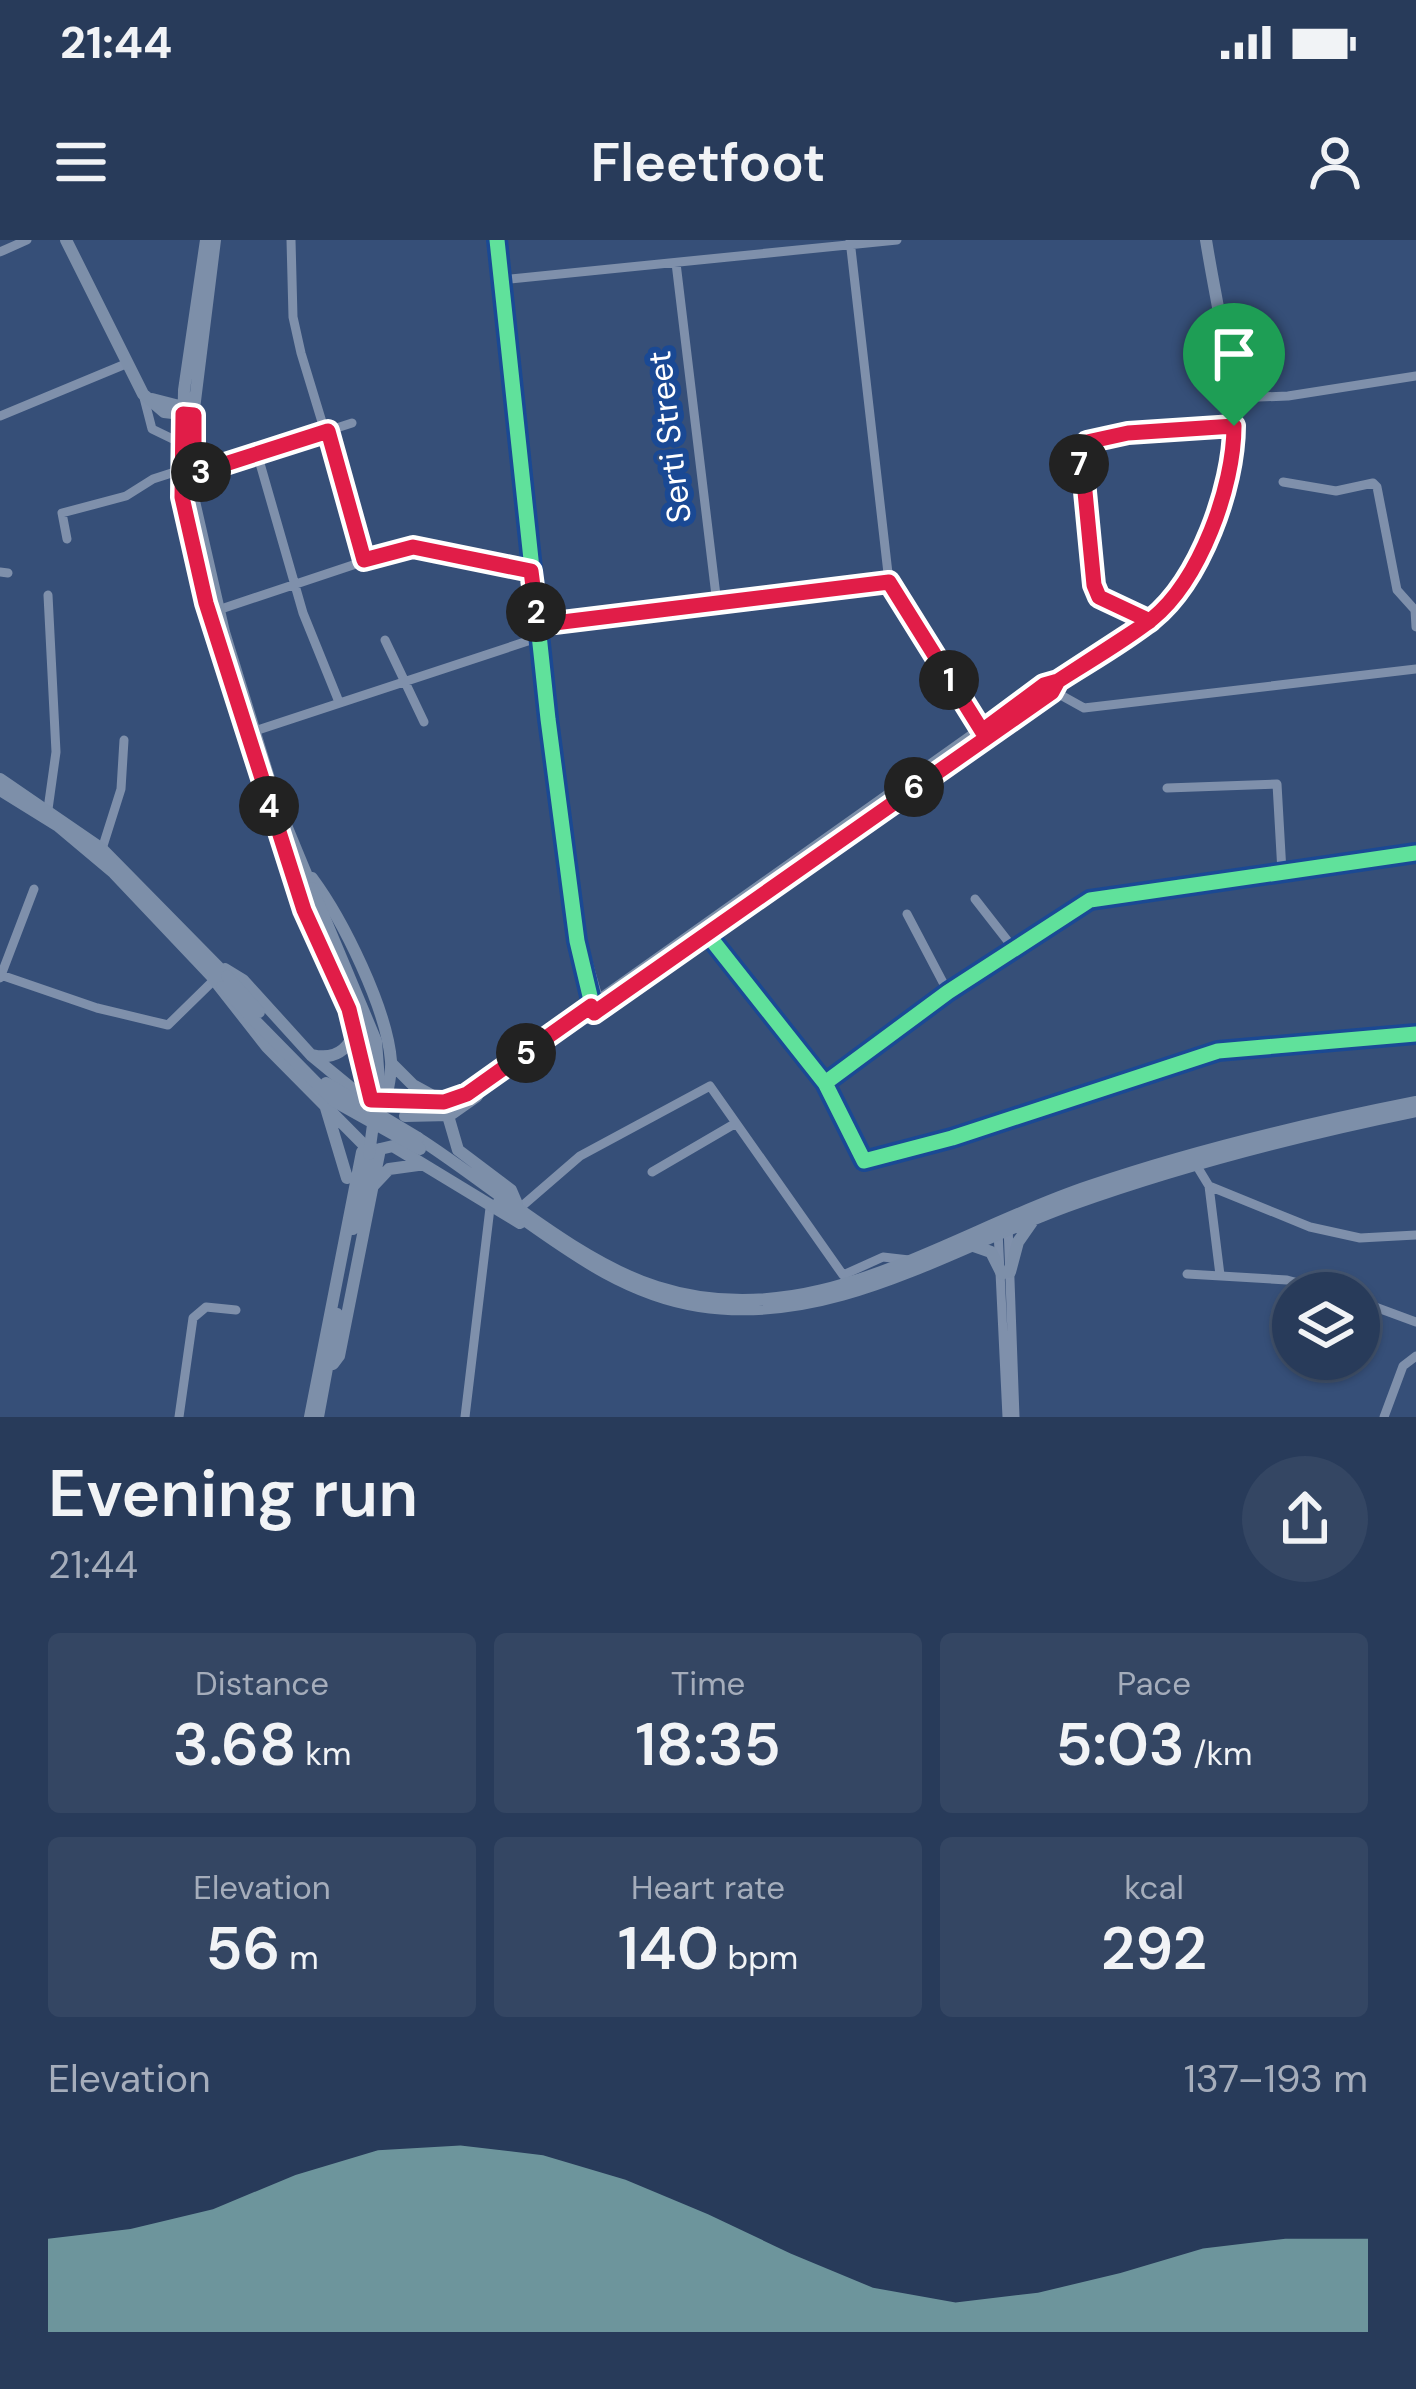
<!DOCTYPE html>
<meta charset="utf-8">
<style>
:root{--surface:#283b5a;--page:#344663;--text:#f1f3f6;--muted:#a5adbb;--line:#445570;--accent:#8bbbb9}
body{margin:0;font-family:"DM Sans",sans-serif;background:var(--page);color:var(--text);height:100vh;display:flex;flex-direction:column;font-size:45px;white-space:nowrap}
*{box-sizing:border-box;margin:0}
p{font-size:39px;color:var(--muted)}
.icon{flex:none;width:66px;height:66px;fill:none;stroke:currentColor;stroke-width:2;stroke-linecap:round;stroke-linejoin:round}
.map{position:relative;height:1177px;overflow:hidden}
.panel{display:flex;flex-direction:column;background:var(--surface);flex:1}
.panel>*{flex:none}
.controls{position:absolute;left:1272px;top:1032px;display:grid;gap:24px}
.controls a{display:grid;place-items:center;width:108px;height:108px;border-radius:50%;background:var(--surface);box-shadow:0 3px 9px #0004,0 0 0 3px var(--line);font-size:60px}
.pin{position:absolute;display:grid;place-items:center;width:102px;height:102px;color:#fff;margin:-123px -51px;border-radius:50% 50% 50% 0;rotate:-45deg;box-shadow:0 0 12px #0007}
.pin .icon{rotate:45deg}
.km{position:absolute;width:60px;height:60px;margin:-30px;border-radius:50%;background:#222;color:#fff;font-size:33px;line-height:60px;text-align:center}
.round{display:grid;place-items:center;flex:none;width:126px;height:126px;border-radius:63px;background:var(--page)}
.summary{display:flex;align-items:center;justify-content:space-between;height:204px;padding:0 48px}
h1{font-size:66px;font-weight:600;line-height:90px}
.figures{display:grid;grid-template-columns:repeat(3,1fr);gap:18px;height:204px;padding:12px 48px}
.figures div{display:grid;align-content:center;border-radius:12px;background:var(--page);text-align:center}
.figures b{font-size:60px;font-weight:600}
.figures small{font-size:33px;font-weight:400}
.figures p{font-size:33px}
.chart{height:336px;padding:24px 48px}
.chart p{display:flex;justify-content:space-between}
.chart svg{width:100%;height:216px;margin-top:12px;fill:var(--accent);opacity:.7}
.status{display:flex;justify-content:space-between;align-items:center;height:84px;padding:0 60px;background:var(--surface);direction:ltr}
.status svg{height:33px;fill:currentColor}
header{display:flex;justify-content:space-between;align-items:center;height:156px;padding:0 48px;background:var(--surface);font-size:54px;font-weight:600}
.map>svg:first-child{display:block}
</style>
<div class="status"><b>21:44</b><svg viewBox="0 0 49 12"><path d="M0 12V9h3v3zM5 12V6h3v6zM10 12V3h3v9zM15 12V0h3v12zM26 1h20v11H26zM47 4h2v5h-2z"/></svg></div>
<header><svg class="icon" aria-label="menu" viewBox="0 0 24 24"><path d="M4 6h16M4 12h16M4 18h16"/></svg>Fleetfoot<svg class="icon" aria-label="person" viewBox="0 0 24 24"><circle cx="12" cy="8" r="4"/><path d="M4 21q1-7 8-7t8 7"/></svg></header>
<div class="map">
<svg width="1416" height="1177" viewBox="0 0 1416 1177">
<rect width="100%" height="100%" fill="#364f78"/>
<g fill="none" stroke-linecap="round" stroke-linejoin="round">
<path stroke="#7f90ab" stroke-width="9" d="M291,0L293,77L301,113L364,320
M497,0L548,479L577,701L594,773
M850,0L889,342
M0,12L27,0
M676,23L717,364
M501,40L897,0
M143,154L152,189L183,204
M1232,158L1288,156L1416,136
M0,176L128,123
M257,213L303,373L339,462
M194,234L352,183
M1283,242L1336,251L1373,243L1377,247L1397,350L1415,370L1416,387
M67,299L62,273L126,256L153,239L184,229
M0,332L8,333
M48,355L56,512L48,569
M218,370L404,308L536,330
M1149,381L1099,357L1094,345L1081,210L1099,198L1234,186
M538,385L889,342L981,490
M385,400L424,482
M1048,448L1084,468L1416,429
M255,491L540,397
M1167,548L1277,544L1282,632
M102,609L121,549L124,500
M975,659L1014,709
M907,674L948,752
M708,695L825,843L864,921L952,898L1218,811L1416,794
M583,704L601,768
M1,735L97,768L168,785L214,740
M0,738L34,649
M825,843L948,752L1090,660L1416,613
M1195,923L1209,946L1310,987L1360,998L1416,995
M652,932L736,883
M1209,946L1220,1035
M521,967L580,916L710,846L843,1035L883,1017L909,1020
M1008,985L1015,1177
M998,991L1007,1177
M1187,1034L1287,1040L1337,1053
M1359,1061L1416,1082
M179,1177L193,1078L206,1067L236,1070
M465,1177L490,968
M1384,1177L1403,1126L1416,1116"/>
<path stroke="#7d8fa9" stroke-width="12" d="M66,0L143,154L164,172L190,175
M206,0L184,150L182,257L205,363L271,574L303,651
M215,0L194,169V261L224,392L276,561L312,648
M152,159L191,169
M994,492L1052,451L1058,441
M0,539L102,609L227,736
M0,550L58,586L114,633L222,747
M312,638C343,680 387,769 391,821C392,833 388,847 386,859
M299,652L348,769L363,823
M670,720L771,649
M225,729L243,740L311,815L367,861
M216,742L267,807L363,904L376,910L393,906L520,983
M312,815C334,820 349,810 355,790
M391,823L413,845L444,862L458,910L511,950L517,964
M392,861L444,862L467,854L1044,445L1058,441C1091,419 1138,398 1164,368C1180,349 1190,327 1201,305C1255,197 1224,113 1206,0
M326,868L347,938
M405,876L450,875L477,856
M418,898C490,944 577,1022 657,1047C813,1097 948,993 1090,946C1196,910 1305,884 1416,862
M374,945L389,929L418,925
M499,962C562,1006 621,1054 699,1066C833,1087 952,1007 1073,964C1185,924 1299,895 1416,871
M353,989L369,915
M971,1005L991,1012L1002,1034
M1010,1032L1018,1002L1034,979
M333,1124L339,1116L380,909
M310,1177L362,912
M318,1177L337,1074"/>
<path stroke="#7d8fa9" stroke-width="12" d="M312,648L376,801L379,841L369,914
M303,651L330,709
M227,736L259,772
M222,747L334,861L420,909
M351,755L364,788L369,858
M326,843L418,898"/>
<g stroke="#1a4994" stroke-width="22">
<path id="cycleway" d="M497,0L548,479L577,701L594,773
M708,695L825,843L864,921L952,898L1218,811L1416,794
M825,843L948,752L1090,660L1416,613"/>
</g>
<use href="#cycleway" stroke="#60e19b" stroke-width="15"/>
</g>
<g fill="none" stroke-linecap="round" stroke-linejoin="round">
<g stroke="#fff" stroke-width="24">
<path id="route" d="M1234,186C1234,247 1200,340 1152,379C1123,402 1089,421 1058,441L1044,445L982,491L889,342L538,385L531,331L413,307L364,320L328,191L194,234V175L183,174L182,257L206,363L304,670L349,769L371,860L444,862L467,854L591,766L594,773L1052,452L1058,441L1150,381L1099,357L1094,345L1081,210L1087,202L1128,193L1234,186"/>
</g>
<use href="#route" stroke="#e11d48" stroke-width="15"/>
</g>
<g text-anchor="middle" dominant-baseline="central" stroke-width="12" stroke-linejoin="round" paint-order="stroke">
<g font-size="33" fill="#fff" stroke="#1a4994">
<text transform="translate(669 197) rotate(-97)">Serti Street</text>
</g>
</g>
</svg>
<div class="controls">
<a><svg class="icon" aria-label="layers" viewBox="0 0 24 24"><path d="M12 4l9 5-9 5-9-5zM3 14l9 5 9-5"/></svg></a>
</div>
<div class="pin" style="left:1234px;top:186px;background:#1e9e55"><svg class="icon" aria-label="arrive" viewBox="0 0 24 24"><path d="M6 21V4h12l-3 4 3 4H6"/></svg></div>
<b class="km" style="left:949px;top:440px">1</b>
<b class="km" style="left:536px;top:372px">2</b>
<b class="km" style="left:201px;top:232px">3</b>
<b class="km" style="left:269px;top:566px">4</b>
<b class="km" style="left:526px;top:813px">5</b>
<b class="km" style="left:914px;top:547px">6</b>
<b class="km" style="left:1079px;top:224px">7</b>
</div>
<section class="panel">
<div class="summary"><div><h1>Evening run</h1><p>21:44</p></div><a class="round"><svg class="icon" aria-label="share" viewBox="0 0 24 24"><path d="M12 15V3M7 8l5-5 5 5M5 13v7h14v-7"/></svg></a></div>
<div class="figures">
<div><p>Distance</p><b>3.68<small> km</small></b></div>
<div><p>Time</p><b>18:35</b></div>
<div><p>Pace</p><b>5:03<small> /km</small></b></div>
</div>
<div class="figures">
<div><p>Elevation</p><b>56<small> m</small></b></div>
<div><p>Heart rate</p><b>140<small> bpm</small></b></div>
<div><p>kcal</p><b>292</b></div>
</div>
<div class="chart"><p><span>Elevation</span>137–193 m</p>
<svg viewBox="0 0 160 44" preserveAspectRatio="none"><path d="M0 44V25L10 23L20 19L30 12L40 7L50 6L60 8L70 13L80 20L90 28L100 35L110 38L120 36L130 32L140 27L150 25L160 25V44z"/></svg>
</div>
</section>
